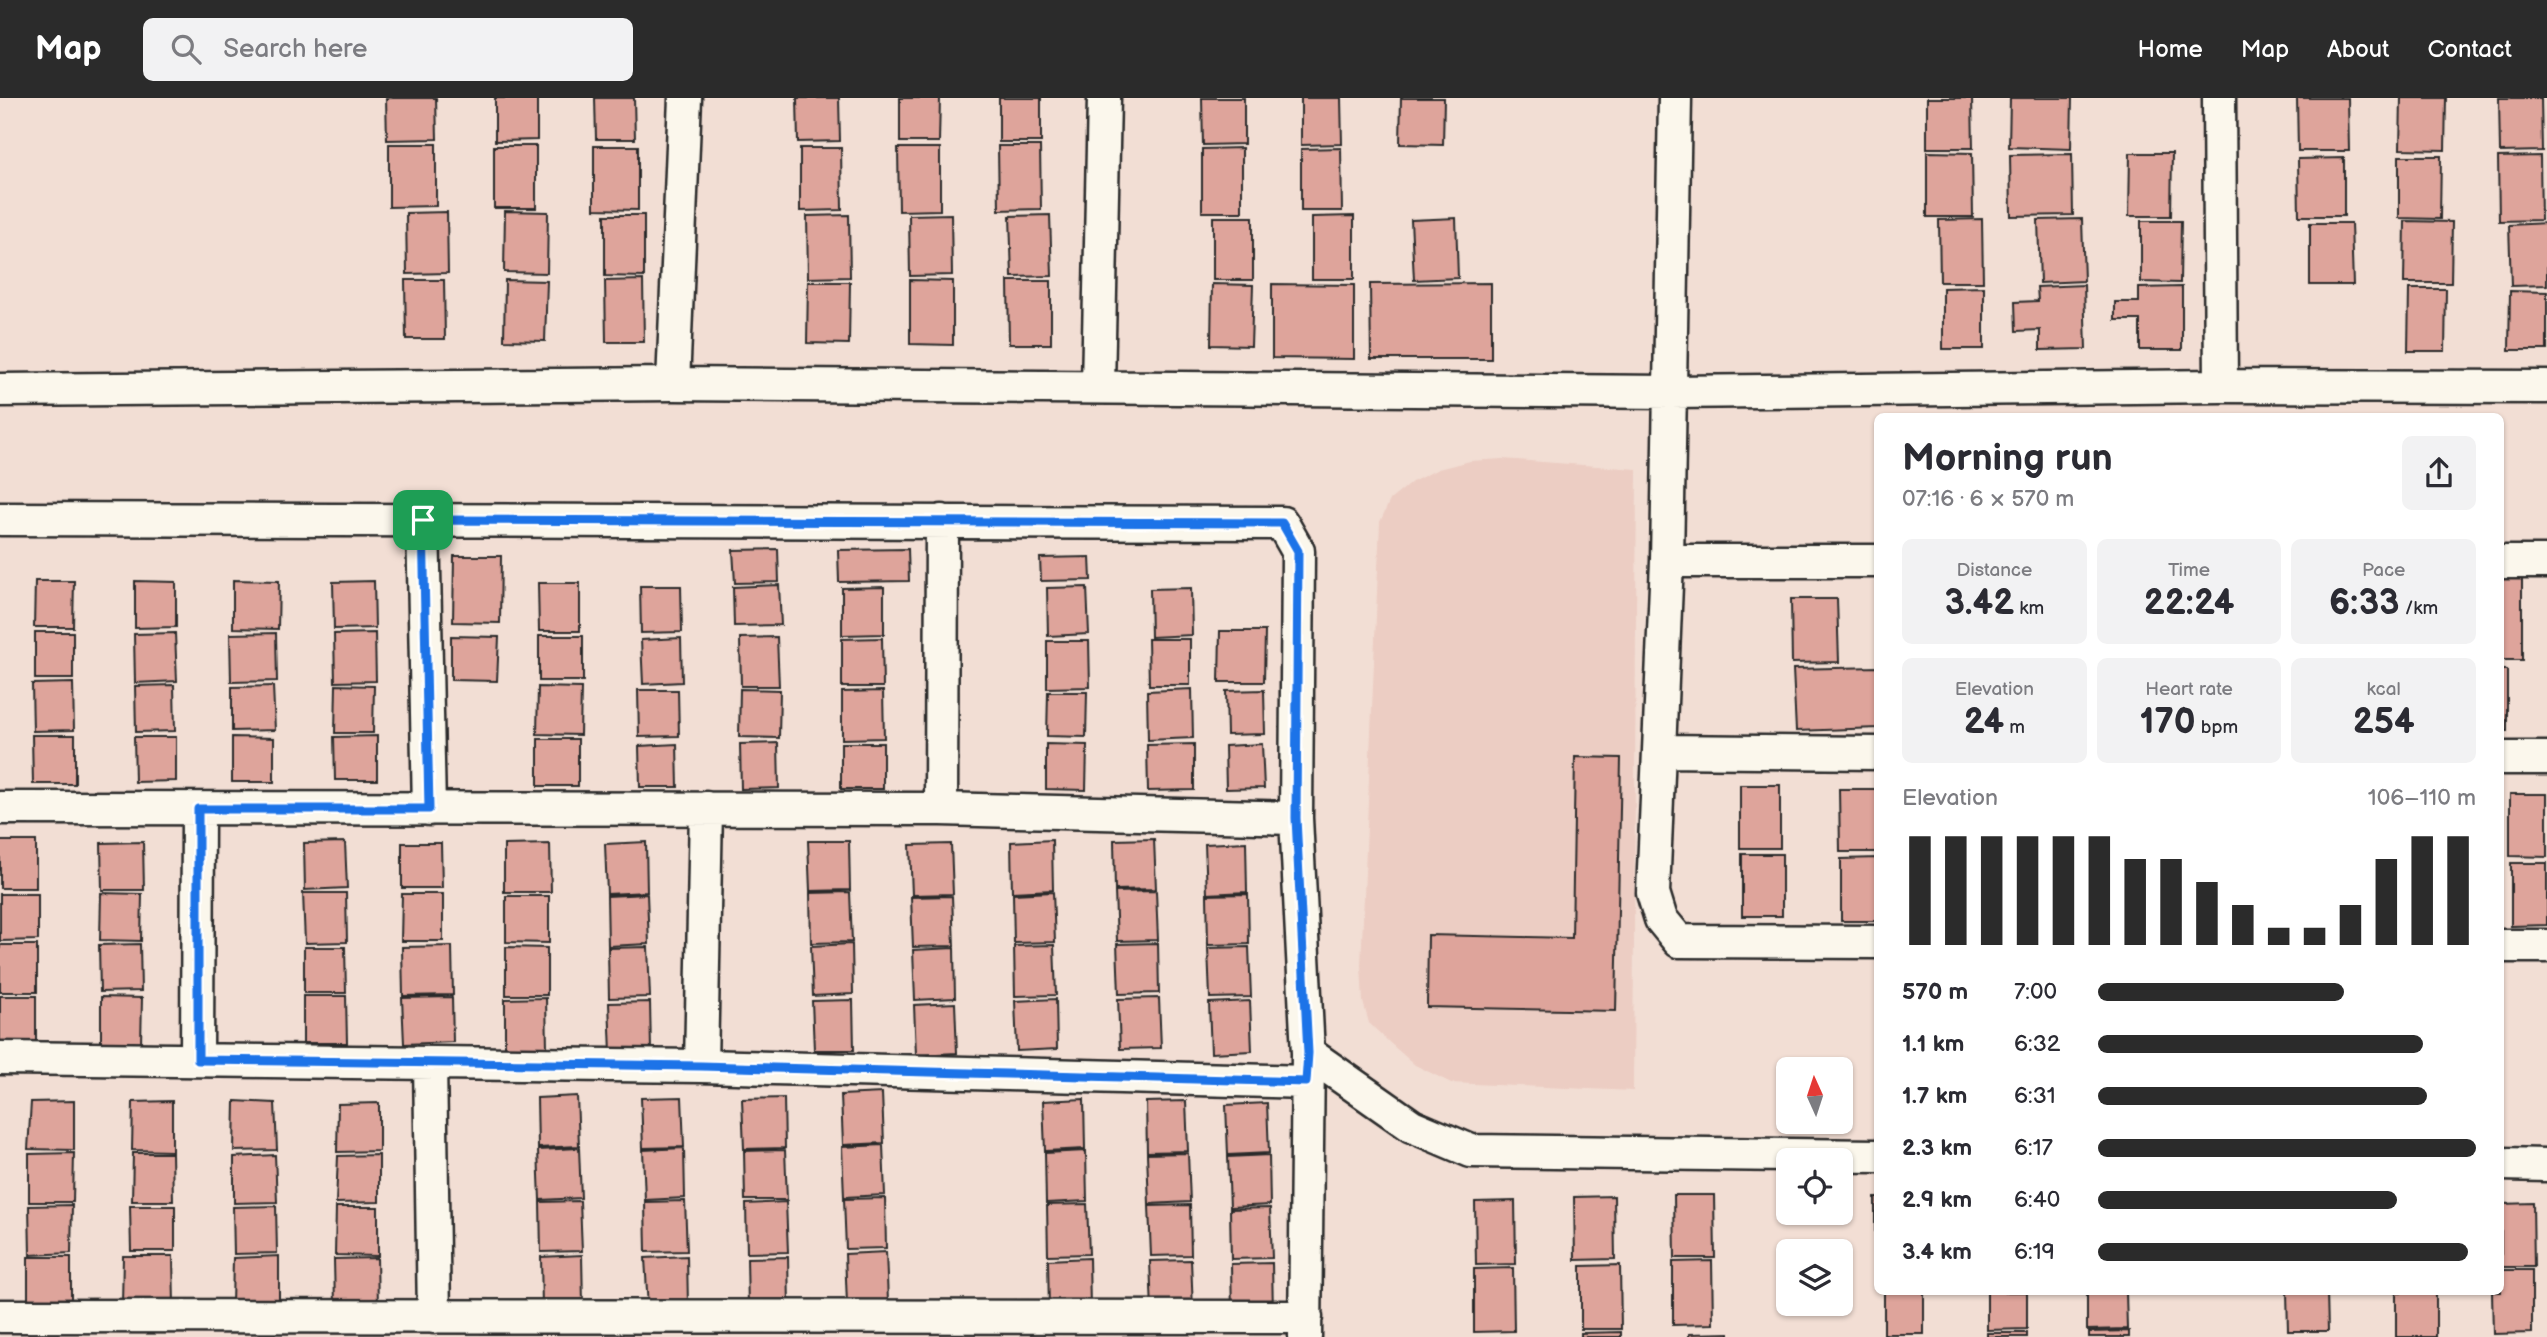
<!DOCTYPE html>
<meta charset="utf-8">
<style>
:root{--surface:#fff;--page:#f2f2f3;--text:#2b2b33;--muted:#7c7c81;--accent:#2b2b2b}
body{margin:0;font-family:"Balsamiq Sans",sans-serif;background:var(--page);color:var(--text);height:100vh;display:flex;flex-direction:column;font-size:26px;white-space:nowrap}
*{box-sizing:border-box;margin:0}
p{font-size:23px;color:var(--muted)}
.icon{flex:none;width:38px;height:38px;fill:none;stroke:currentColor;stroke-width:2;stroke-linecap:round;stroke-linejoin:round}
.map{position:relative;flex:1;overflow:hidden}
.panel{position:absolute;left:1874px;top:315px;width:630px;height:882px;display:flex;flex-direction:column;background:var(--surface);border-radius:10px;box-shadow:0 2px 5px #0004}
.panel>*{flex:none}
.needle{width:46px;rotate:357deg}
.tools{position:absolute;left:1776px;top:959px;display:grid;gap:14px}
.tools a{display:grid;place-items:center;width:77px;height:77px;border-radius:10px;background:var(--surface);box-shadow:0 2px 5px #0004;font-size:35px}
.pin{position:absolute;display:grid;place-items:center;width:60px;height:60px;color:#fff;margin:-30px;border-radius:14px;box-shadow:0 4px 10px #0006}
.round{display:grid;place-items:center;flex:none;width:74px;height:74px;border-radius:10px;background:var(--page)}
.head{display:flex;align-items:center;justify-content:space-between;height:119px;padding:0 28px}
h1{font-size:38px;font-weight:600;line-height:52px}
.metrics{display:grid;grid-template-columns:repeat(3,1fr);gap:10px;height:119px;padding:7px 28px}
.metrics div{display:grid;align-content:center;border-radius:10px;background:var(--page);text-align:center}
.metrics b{font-size:35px;font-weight:600}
.metrics small{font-size:19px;font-weight:400}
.metrics p{font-size:19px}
.chart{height:196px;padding:14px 28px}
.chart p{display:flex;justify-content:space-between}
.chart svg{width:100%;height:126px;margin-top:7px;stroke:var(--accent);stroke-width:6}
ul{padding:0 28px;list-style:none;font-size:23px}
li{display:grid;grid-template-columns:112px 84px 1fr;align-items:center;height:52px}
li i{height:18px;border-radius:9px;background:var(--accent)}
header{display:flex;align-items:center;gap:42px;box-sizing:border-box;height:98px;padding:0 35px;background:var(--accent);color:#fff}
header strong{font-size:33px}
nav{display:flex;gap:38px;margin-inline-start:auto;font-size:24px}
.search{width:490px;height:63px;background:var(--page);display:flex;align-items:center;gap:18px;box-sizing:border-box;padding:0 24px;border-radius:10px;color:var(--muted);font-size:26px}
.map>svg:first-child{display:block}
</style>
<header>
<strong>Map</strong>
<div class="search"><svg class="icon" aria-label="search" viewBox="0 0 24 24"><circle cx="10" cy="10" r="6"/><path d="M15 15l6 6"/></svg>Search here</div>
<nav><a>Home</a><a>Map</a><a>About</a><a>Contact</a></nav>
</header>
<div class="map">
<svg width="2547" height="1239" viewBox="0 0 2547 1239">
<rect width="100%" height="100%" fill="#f2ded4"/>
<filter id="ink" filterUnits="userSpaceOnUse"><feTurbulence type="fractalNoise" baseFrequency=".0143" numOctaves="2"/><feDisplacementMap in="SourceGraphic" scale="14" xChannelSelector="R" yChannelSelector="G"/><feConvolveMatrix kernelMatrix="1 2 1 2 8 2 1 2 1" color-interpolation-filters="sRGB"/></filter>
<g filter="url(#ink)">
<path fill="#eccdc3" d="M1502,361L1637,371L1633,993L1451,985L1415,967L1391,946L1369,925L1363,904L1361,867L1380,424L1390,402L1412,384L1438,371L1470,363Z"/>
<path fill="#dea49b" stroke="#2b2b2b" stroke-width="2" d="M386,0H436L437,41L387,42Z
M495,0H537V42L495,43Z
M595,0H634L635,41H596Z
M797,0H839L840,43L798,44Z
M900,0H940L939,44H900Z
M999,0H1041V44H999Z
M1202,0H1244V46L1203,47Z
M1301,0H1341L1342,46L1301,47Z
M1401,0H1444L1443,47L1400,46Z
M1927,0H1972L1973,50H1927Z
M2010,0H2072L2071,51L2009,49Z
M2297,0H2348L2349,53H2298Z
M2401,0H2446L2445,52L2400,51Z
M2499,0H2541L2542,53L2500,54Z
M389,46H436V108L389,109Z
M494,48H536V110H494Z
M594,48H638V112L594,111Z
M998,48H1040L1041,111L999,112Z
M800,50H841L842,112L800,113Z
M898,50H940V112L899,113Z
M1242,50V114H1202V51Z
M1341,50L1342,113H1301V51Z
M1927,54L1972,55L1973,119H1927Z
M2130,55H2172L2171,118H2129Z
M2072,56L2073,117L2011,118L2010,57Z
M2399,58H2441L2440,121L2399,120Z
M2540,58L2541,122L2499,123L2498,59Z
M2344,60V118H2299L2298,61Z
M505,113L548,114L547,175L504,174Z
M447,114L448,175L407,176L406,115Z
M951,116L952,177L910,178L909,117Z
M605,117H644V179L605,178Z
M849,117L850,179L808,180L807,118Z
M1050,117L1052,178L1012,179L1010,118Z
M1354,118V181H1312V119Z
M1213,119H1253V182H1213Z
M1456,120L1458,180L1414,182L1411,122Z
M1982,121L1983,184H1940L1939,122Z
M2082,121L2084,183L2040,185L2038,122Z
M2141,123H2181L2180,185L2141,184Z
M2405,123L2452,124L2451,185H2404Z
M2310,125H2351L2353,187H2310Z
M2547,125V187L2511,188L2509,127Z
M405,182H444L445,241H406Z
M505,182L547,183L545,243L504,242Z
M643,182L644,244H606L605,183Z
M910,182L953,183V247L910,246Z
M1008,183H1051V246H1009Z
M808,184H850L849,246L807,245Z
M1491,185V261H1371L1370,186Z
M1212,186L1253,187L1251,248L1211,247Z
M1272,186L1354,187V261L1272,260Z
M2084,187L2086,251L2040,252V232L2016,233L2015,204L2038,203L2037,189Z
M1984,189V251H1943V190Z
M2182,189V252H2140V222H2115V204H2139V190Z
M2409,191H2446L2445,253H2408Z
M2510,193L2547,194V252H2509Z
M778,451L779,484L735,485L733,452Z
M908,451L909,483L839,484L838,452Z
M454,458H501L500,525L453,524Z
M1090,459L1091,482L1041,483L1040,460Z
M2501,474H2522V562H2501Z
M233,482L279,483L278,531L233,530Z
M35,483H74L73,529H34Z
M135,483L176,484V529L135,530Z
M374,483L375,530L334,531L333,484Z
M538,485H580V533H539Z
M779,487L781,527L734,528L733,489Z
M640,488H681L682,534L641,535Z
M884,489V536L842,537V490Z
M1087,489L1089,536L1048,538L1047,490Z
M1191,490L1192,537L1151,539L1150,491Z
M1791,501H1837L1839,564L1792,565Z
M1220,533H1265L1264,584H1219Z
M35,534H73V581H35Z
M175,535L177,583L135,585L134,536Z
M276,535L277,583L231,584L230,536Z
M375,535L376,583L335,584L334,536Z
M451,538L499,539L497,583L451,582Z
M539,538H583V583H539Z
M777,539L779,588H741L740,540Z
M681,540L682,584L643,586L641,542Z
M882,540L883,589H842V541Z
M1148,541H1190V587H1149Z
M1047,543H1089L1090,589L1047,590Z
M1878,569V630L1796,633L1793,571Z
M2501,572H2507V633H2501Z
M73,585L74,632L33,633L32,586Z
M174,587L175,633L136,634L135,588Z
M336,587L374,588L373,635H335Z
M273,588L275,632L232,633V589Z
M538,589L581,590L580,637L537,636Z
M740,591L780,592L779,640L739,639Z
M1192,591L1193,640L1148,642L1147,593Z
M638,592H678L679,638L639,639Z
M1264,592L1265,636L1227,637L1226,593Z
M883,593L884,640L842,641V594Z
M1048,594H1087L1086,639L1047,638Z
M32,637H75V686H33Z
M377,638V682H335L334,639Z
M134,639H176V683L135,684Z
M232,639L274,640V684H232Z
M538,641H578V688H538Z
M778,645L779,690L741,691L740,646Z
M841,645H883V691H841Z
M677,646L678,689H640L639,648Z
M1046,646L1087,647L1086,692L1046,691Z
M1194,646V692L1148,693L1147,647Z
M1262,646L1264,690L1226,691L1225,648Z
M1575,659L1621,660L1616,913L1427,909L1428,837L1572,840Z
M1740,687H1780V750H1740Z
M1839,691H1878V754H1840Z
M2510,696H2547V759L2510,758Z
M1154,741L1156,791L1115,792L1114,742Z
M1052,742L1053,792L1012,794L1011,744Z
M0,743H36V790H0Z
M808,743H849L850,792L810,793Z
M143,744L144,792H102L101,745Z
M345,744L347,790L305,792L304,745Z
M646,744L647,794L607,796L605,746Z
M1246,744L1247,794L1207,796L1205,746Z
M402,745H441L442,790H402Z
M550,746L551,794H504V747Z
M951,746L953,796L912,797L910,747Z
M1742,756H1782V818H1742Z
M1878,760V823H1841V761Z
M2511,765H2547V827L2511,828Z
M1156,793L1158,842L1117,843L1115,794Z
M850,794L852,844L811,845L810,795Z
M1053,794L1055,844L1014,845L1013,796Z
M101,795L142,796L141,843L100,842Z
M303,795H346L347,844L305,845Z
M0,796H38V842L0,843Z
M402,796H443V843H401Z
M647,796L649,846L608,848L607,798Z
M1248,796L1249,846L1208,847L1207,797Z
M506,798H549V845L506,844Z
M952,798L954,848L913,849L911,799Z
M1158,845L1159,895L1119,896L1117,846Z
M140,846L141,893L100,894L99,847Z
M852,846L853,896L813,898L811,848Z
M0,847H37V894H0Z
M1054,847L1056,897L1015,898L1014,848Z
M452,848L453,897L403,898L402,849Z
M304,849H345L346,895H304Z
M506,849L547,850V897H506Z
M648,849L650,899L609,900L608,850Z
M1249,849L1251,899L1210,900L1208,850Z
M954,850L955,900L915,902L913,852Z
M0,898H36V945H0Z
M303,898H346L347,945H303Z
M101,899L142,900L141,946H101Z
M452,899L453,944L404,946L402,900Z
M546,900L547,950L505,951V901Z
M1159,900L1161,950L1120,951L1118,901Z
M1056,901L1057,951L1017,953L1015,903Z
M853,902L854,952H814L812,903Z
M1250,903L1252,953L1211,955L1209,905Z
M650,904L651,953L611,955L609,905Z
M955,905L957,955L916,957L914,907Z
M882,995L884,1045L843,1047L841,997Z
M577,998L579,1048L538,1050L537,1000Z
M682,999L684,1049L643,1050L641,1000Z
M784,1000L785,1050L744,1051L742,1001Z
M1084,1001L1085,1051L1045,1053L1043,1003Z
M74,1003V1052L28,1051L31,1004Z
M172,1003V1053L132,1052L133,1004Z
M235,1003L275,1005L277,1052L234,1053Z
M1186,1003L1188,1053L1147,1054L1146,1004Z
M379,1005V1053L337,1054L338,1006Z
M1267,1005L1269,1055L1228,1057L1226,1007Z
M883,1047L885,1097L844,1099L842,1049Z
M579,1050L581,1100L540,1102L538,1052Z
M684,1050L685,1100L645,1102L643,1052Z
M785,1052L787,1102H745L744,1053Z
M1086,1053L1087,1103L1046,1105L1045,1055Z
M74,1055L73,1104H29V1056Z
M133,1055H172L173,1103H132Z
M1188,1055L1190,1104L1149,1106L1147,1056Z
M275,1057L277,1104L234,1105V1059Z
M379,1057V1104L336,1105L338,1058Z
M1269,1057L1270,1107L1230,1109L1228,1059Z
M1674,1097H1714L1715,1160H1675Z
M1614,1098L1615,1161L1575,1162L1574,1099Z
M885,1100L886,1150L846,1151L844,1101Z
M1875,1100H1878V1163H1875Z
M580,1103L582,1153L541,1154L540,1104Z
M685,1103L687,1153L646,1154L645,1104Z
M1515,1103L1516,1166L1476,1167L1475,1104Z
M786,1104L788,1154L747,1155L746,1106Z
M2533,1105L2534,1169H2501V1106Z
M1087,1106L1089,1156L1048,1157L1047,1107Z
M72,1107L71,1155L30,1157L29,1108Z
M1190,1107L1191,1157L1151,1158L1149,1108Z
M130,1108H175V1153H131Z
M276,1108L277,1155L234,1156L233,1109Z
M336,1109H378V1158L335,1157Z
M1270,1110L1272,1160L1231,1161L1230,1111Z
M886,1154L888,1204L847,1206L845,1156Z
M582,1157L583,1207L542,1209L541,1159Z
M123,1158H173L174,1207H122Z
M279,1158V1209L232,1208L233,1160Z
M687,1158L688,1208L648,1210L645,1160Z
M28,1159H71V1208L28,1209Z
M788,1159L789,1209L748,1210L747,1160Z
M377,1160L378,1208H335L334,1161Z
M1089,1160L1090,1210L1049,1212L1048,1162Z
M1191,1162L1193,1212L1152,1213L1150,1163Z
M1712,1163L1713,1226L1673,1227V1164Z
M1272,1165L1273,1215L1232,1216L1231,1166Z
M1620,1167L1621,1231H1581V1168Z
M1513,1170L1514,1233L1474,1234V1171Z
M2501,1172H2532V1235L2493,1236L2492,1194H2501Z
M1884,1194H1924V1236H1884Z
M1987,1194H2027V1231L1987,1232Z
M2087,1194H2126L2127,1231L2087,1232Z
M2287,1194H2327L2328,1233H2288Z
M2396,1194H2436V1239H2396Z
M2129,1233V1239H2089V1234Z
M1621,1234V1239H1581V1235Z
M1729,1235V1239H1689V1236Z
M1987,1235H2027V1239H1987Z"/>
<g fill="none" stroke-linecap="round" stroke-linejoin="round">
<g stroke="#2b2b2b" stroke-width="37">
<path id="street" d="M1675,0L1667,463L1653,795L1661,821L1679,843L1878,844
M2219,0L2221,288
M673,286L685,0
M1098,289L1104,0
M0,292L673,286L1671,294L2221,288L2547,289
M0,421L1282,425L1298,453L1296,720L1308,955L1305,1239
M423,422L429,711
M1667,463H1878
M2501,464H2547
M1659,653L1878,655
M2501,660H2547
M0,710L941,711L1296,720
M941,711L942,423
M2501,848H2547
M1308,955L1412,1028L1471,1053L1878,1058
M0,960L701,968L1306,984
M197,962L198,711
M430,965L434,1219
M701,968L706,710
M2501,1066L2547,1067
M0,1218L1306,1219"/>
</g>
<use href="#street" stroke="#fbf7ec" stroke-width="32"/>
</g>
</g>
<g fill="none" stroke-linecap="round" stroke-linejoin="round" filter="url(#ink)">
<g stroke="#fff" stroke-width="14">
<path id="route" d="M423,422L1282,425L1298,453L1296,720L1308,955L1306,984L701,968L198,962V711H429Z"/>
</g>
<use href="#route" stroke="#1a73e8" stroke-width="9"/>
</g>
</svg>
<div class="tools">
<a><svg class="needle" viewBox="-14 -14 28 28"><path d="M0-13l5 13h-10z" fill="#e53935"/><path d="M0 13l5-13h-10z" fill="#7c7c81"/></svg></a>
<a><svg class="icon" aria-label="locate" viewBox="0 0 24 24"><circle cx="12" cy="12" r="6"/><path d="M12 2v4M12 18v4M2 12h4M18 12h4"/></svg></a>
<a><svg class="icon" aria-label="layers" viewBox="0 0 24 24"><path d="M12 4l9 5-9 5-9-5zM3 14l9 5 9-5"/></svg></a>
</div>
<div class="pin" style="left:423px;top:422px;background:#1e9e55"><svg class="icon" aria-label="arrive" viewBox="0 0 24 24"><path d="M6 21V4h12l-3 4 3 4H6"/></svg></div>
<section class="panel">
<div class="head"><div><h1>Morning run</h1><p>07:16 · 6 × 570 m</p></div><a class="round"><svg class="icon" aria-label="share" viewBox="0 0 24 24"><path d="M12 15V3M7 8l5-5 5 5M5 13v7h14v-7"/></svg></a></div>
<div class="metrics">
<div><p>Distance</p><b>3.42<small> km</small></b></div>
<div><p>Time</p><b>22:24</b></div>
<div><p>Pace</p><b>6:33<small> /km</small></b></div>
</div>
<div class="metrics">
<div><p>Elevation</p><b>24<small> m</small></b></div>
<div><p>Heart rate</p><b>170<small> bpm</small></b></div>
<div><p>kcal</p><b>254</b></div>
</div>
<div class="chart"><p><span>Elevation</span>106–110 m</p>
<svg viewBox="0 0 160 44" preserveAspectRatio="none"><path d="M5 44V6M15 44V6M25 44V6M35 44V6M45 44V6M55 44V6M65 44V14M75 44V14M85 44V22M95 44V30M105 44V38M115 44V38M125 44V30M135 44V14M145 44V6M155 44V6"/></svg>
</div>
<ul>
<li><b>570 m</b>7:00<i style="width:65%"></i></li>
<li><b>1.1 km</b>6:32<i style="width:86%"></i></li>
<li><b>1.7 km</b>6:31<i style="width:87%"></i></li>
<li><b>2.3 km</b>6:17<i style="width:100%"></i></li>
<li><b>2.9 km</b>6:40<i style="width:79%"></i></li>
<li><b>3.4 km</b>6:19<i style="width:98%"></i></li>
</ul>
</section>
</div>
